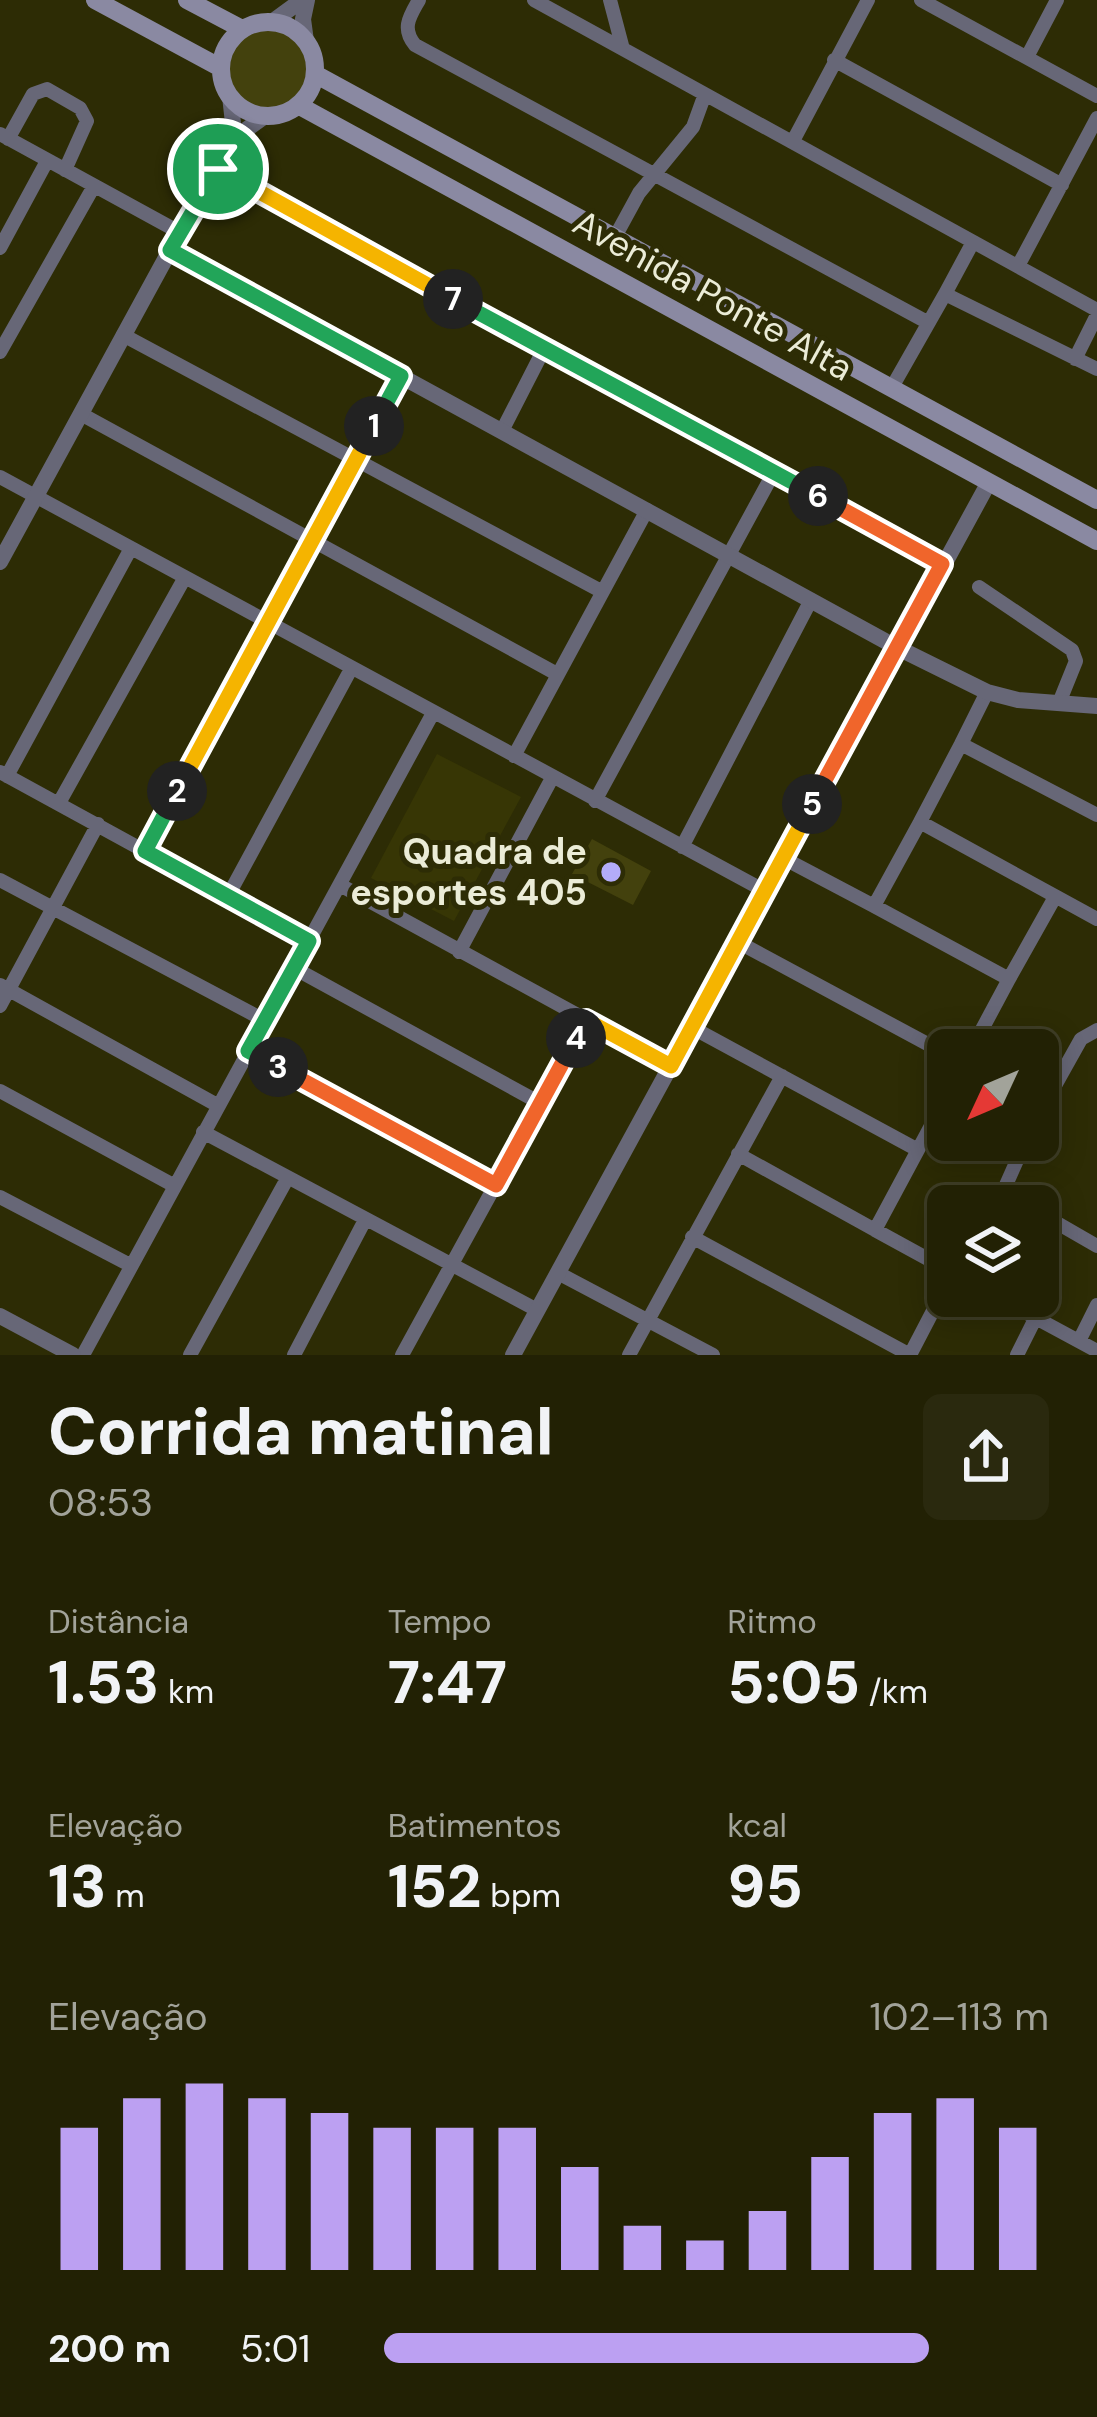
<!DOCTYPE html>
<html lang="pt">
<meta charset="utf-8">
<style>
:root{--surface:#222104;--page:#2a290e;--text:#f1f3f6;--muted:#a2a39a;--line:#3f3e26;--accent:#bca0f2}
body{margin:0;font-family:"DM Sans",sans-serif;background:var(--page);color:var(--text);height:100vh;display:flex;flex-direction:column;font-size:45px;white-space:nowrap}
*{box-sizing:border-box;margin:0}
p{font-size:39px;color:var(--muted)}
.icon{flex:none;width:66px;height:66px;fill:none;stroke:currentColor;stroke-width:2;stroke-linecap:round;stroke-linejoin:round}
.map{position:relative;height:1355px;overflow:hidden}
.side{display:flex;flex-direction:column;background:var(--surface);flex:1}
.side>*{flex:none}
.needle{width:78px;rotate:226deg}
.buttons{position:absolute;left:927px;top:1029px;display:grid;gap:24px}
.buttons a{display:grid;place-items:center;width:132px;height:132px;border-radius:18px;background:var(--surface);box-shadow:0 6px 30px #0003,0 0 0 3px var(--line);font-size:60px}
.pin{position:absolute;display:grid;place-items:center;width:102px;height:102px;color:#fff;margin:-51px;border:6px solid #fff;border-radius:50%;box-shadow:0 3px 12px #0007}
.km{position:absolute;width:60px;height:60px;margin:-30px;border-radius:50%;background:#222;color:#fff;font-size:33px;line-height:60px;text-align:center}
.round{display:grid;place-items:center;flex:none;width:126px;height:126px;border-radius:18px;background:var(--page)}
.head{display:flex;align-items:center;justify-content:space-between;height:204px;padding:0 48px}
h1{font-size:66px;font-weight:800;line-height:90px}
.stats{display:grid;grid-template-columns:repeat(3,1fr);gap:18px;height:204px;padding:12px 48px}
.stats div{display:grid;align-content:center}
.stats b{font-size:60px;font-weight:800}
.stats small{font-size:33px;font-weight:400}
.stats p{font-size:33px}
.chart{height:336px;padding:24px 48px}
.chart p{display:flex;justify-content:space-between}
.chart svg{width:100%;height:216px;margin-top:12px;stroke:var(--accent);stroke-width:6}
ul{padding:0 48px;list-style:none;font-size:39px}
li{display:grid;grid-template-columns:192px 144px 1fr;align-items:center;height:90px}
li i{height:30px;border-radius:15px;background:var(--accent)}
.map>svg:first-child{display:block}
</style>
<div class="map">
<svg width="1097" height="1355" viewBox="0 0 1097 1355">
<rect width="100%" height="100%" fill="#2d2c05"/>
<path fill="#373605" d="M437,754L521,797L454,921L371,878Z"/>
<path fill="#43410d" d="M226 70a42 42 0 1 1 84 0a42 42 0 1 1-84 0Z
M592,839L651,871L633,905L572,874Z"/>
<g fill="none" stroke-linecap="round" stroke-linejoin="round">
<path stroke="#676777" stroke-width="14" d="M419,0C410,16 401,28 415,45L927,322
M534,0L623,49
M610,0L623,49L1097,310
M921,0L1097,96
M1027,57L1057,0
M834,60L1062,185
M0,134L179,232
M8,139L33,94L47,89L80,108L87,121L65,170
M793,141L868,0
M212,167L942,564
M615,237L639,193L693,127L705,94
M0,248L47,161
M1018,266L1097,118
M945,294L973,242
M123,335L601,591
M0,352L94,186
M1075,359L1097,315
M891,389L945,294L1097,369
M81,414L557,674
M503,429L544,349
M0,477L765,891
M979,587L1072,650L1076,661L1059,703
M987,692L961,744L1097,815
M514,756L647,510
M0,772L309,941
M7,776L130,550
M595,801L774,472
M59,803L184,579
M920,822L961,744
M682,847L811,600
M145,851L401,376
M783,858L874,906
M0,880L264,1020
M340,885L671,1066
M228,896L351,669
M738,942L948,1055
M459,952L552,778
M294,968L540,1103
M1009,979L1055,897
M0,985L217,1105
M0,1006L98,824
M693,1028L918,1150
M971,1050L1009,979L874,906L920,822L1097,919
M247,1051L496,1185
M0,1091L173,1185
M1043,1107L1081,1039L1097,1030
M203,1132L537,1310
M1026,1140L1006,1185L1010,1195L1027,1206
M738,1154L875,1230L948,1094
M0,1197L130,1265
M1038,1212L1097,1246
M875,1230L948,1270
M692,1237L910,1355
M558,1273L713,1355
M995,1296L1097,1351
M1079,1341L1097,1305
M83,1355L433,713
M190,1355L287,1179
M294,1355L365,1220
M402,1355L586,1020
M629,1355L782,1076
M910,1355L948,1282
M1017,1355L1035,1319"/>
<path stroke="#676777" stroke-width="16" d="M272,22L302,0
M306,41L303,19L307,0
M224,143L233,123L230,96
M170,250L896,647L987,692L1018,700L1097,706
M0,562L210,177L236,137L265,116
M0,1316L73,1355
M513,1355L989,482"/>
<path stroke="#8a89a2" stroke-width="18" d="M95,0L221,68
M187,0L242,29
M221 69a47 47 0 1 1 94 0a47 47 0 1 1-94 0Z
M315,74L1097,500
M298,105L1097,541"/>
</g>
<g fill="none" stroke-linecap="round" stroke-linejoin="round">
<g stroke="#fff" stroke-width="24">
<path id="split-1" d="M218,169L170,250L401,376L374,426"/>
</g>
<g stroke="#fff" stroke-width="24">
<path id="split-2" d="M177,791L374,426"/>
</g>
<g stroke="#fff" stroke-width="24">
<path id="split-3" d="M177,791L145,851L309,941L248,1051L278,1067"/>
</g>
<g stroke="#fff" stroke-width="24">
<path id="split-4" d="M278,1067L496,1185L576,1038"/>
</g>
<g stroke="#fff" stroke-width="24">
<path id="split-5" d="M576,1038L586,1020L671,1066L812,804"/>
</g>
<g stroke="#fff" stroke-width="24">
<path id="split-6" d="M812,804L942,564L818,496"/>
</g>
<g stroke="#fff" stroke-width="24">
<path id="split-7" d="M453,299L818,496"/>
</g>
<g stroke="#fff" stroke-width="24">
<path id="split-8" d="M218,169L453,299"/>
</g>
<use href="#split-1" stroke="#22a559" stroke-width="15"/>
<use href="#split-2" stroke="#f5b400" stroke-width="15"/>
<use href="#split-3" stroke="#22a559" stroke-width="15"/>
<use href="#split-4" stroke="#f0652b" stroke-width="15"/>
<use href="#split-5" stroke="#f5b400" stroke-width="15"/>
<use href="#split-6" stroke="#f0652b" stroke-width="15"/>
<use href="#split-7" stroke="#22a559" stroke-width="15"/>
<use href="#split-8" stroke="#f5b400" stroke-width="15"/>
</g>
<circle fill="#b3acf9" stroke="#2d2c05" stroke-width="4.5" cx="611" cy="872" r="12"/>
<g text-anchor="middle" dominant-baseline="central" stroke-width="10" stroke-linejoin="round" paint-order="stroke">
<g font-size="36" fill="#ebecd7" stroke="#2d2c05">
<text transform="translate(713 295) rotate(29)">Avenida Ponte Alta</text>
</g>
<g font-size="36" font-weight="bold" fill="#ebecd7" stroke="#2d2c05" text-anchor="end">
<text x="587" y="851">Quadra de<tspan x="587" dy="41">esportes 405</tspan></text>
</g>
</g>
</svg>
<div class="buttons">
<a><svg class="needle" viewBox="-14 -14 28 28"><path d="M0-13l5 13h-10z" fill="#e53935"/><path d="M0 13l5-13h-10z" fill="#a2a39a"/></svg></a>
<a><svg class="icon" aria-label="layers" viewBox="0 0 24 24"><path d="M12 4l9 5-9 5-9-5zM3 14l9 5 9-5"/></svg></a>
</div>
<div class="pin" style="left:218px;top:169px;background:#1e9e55"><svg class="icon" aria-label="arrive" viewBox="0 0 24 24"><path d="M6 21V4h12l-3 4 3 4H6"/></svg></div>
<b class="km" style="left:374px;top:426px">1</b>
<b class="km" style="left:177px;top:791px">2</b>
<b class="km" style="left:278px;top:1067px">3</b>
<b class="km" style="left:576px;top:1038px">4</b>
<b class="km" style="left:812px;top:804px">5</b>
<b class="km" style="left:818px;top:496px">6</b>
<b class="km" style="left:453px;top:299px">7</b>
</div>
<section class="side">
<div class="head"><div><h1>Corrida matinal</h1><p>08:53</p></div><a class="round"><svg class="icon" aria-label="share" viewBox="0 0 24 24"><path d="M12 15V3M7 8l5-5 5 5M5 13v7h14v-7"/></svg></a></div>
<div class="stats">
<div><p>Distância</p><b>1.53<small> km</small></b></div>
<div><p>Tempo</p><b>7:47</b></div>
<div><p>Ritmo</p><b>5:05<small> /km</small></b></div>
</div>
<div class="stats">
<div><p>Elevação</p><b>13<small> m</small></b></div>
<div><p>Batimentos</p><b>152<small> bpm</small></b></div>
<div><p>kcal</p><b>95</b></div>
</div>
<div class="chart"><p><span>Elevação</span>102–113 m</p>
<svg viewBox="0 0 160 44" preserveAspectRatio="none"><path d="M5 44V15M15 44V9M25 44V6M35 44V9M45 44V12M55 44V15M65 44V15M75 44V15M85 44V23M95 44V35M105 44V38M115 44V32M125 44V21M135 44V12M145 44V9M155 44V15"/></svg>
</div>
<ul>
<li><b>200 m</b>5:01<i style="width:82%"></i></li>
</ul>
</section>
